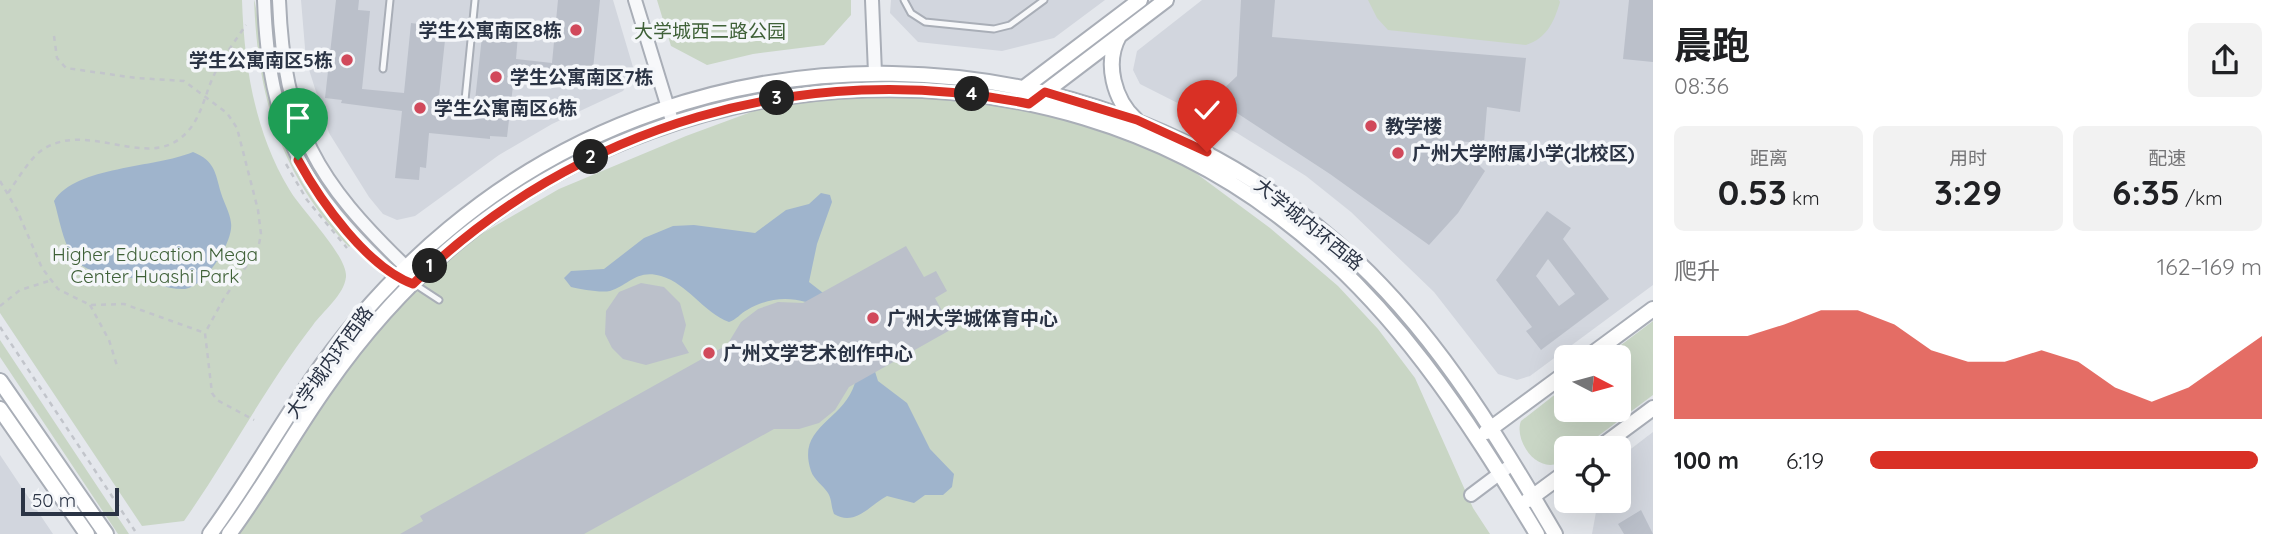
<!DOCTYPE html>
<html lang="zh">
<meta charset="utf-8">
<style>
:root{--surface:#fff;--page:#f2f2f2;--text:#202124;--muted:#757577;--accent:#d93025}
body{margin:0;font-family:Quicksand,"Noto Sans SC",sans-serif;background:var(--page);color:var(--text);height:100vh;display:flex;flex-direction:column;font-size:26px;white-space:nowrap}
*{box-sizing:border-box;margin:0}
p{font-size:23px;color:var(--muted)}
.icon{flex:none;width:38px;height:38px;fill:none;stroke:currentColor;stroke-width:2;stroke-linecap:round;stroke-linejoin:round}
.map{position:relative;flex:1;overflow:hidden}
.side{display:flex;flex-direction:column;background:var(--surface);width:630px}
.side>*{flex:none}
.needle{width:46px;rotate:96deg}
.controls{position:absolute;left:1554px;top:345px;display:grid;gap:14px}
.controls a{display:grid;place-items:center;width:77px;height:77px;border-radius:10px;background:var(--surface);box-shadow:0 7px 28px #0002;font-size:35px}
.scale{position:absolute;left:21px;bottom:18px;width:98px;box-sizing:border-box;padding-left:7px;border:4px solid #2b3445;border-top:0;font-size:19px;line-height:24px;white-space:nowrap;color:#2b3445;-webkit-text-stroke:5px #f4f6f9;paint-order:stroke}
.pin{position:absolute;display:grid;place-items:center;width:60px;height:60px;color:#fff;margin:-72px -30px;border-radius:50% 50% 50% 0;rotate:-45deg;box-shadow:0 0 7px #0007}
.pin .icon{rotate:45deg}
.km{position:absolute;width:35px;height:35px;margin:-18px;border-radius:50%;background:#222;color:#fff;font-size:19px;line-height:35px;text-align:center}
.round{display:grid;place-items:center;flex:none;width:74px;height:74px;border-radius:10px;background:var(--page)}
.headline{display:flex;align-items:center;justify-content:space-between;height:119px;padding:0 21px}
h1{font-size:38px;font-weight:700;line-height:52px}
.stats{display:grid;grid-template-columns:repeat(3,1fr);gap:10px;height:119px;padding:7px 21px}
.stats div{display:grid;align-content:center;border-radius:10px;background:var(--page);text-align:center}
.stats b{font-size:35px;font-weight:700}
.stats small{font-size:19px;font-weight:400}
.stats p{font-size:19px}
.chart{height:196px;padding:14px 21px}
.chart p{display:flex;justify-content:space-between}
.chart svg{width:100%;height:126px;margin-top:7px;fill:var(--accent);opacity:.7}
ul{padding:0 21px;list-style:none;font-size:23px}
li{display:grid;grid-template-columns:112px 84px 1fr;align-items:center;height:52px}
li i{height:18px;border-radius:9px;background:var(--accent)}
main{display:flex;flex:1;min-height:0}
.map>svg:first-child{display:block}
</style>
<main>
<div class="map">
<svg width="1653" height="534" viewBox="0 0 1653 534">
<rect width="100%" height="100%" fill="#e4e7ec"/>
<path fill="#d2d6de" d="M301,0H613L633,67L632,78L623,91L552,124L499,155L415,216L397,220L383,214L369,197L329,133L306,60Z
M891,0H1105L1054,38L1002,51L918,42L890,13Z
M1202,0H1653V285L1530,376L1517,380L1498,374L1434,292L1351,212L1306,176L1237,133L1140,84L1133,70L1137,51Z
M1653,432V534H1592L1598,501L1619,500V458Z
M0,455L53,534H0Z"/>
<path fill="#c9d6c5" d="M0,0H242C244,65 255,133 289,189C301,210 348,256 346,277C344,295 323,311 313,325C265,387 229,457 184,521L142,526L0,313Z
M254,0C257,4 263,71 266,84C277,147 307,200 351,245L349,247C280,174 258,98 254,0Z
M657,0H851V15L824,45L753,54L707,65L671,46Z
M1368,0H1559L1560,2C1554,22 1547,38 1526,45L1388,30L1377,18Z
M885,93L979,100L1104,125L1193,171L1270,228L1338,286L1378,329L1415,378L1473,508L1490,534H232L386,308L438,259L559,189L686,136L762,108L812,98Z
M1653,321V395L1582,448H1566V459C1539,480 1513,440 1521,421L1566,386V410H1619V357H1605Z
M0,340L129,534H118L0,357Z"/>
<path fill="#9fb4cc" d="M193,152C215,161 215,172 221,193C224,203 230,213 231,223C234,242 204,287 185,289C168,290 149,281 132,278C114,275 90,275 77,261C63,247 60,220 54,201C76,166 155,168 193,152Z
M821,193L830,195L832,202L817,244L809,282L827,296L871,359L878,381L907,403L930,449L954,474L952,487L943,495H925L914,503L887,496C870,505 855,527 834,514C831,507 832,499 828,493C823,485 814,480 811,471C796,426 843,422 855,383L806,302C785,296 766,299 747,310C741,313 736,320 729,322C703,312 688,284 661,276C636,269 628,286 610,291C600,293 581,289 571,287L564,278L571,271L604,269L644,238L673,226L694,225L755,233L786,210L809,204Z"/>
<path fill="#bbc0ca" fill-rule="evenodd" d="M336,0H359L358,10L370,11L362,89L404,93L411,23L435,26L434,38L445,40L437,115L473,119L484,18L514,21L513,34L518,35L516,59L552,63L558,0H600L593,69L587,68L586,81L570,79V83L514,77L507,137L490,136V139L429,133L426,168L420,167L419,180L395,178L402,111L341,103L342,100L325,98Z
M1241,0H1275L1272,37L1526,58L1520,112L1487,107L1484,143L1455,141L1485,171L1458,213L1429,245L1330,174L1214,98L1237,76Z
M1629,0H1653V62L1623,59Z
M1547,211L1571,228L1563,239L1609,299L1541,350L1526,331L1532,327L1496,280ZM1548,259L1575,294L1559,306L1536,276Z
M906,246L924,277L936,271L947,291L935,298L952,329L849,387L835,410L819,423L799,429H774L584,534H400L423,521L420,516L727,345L741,322L758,309L778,302L803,303Z
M641,283L664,287L680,303L686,325L682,341L689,353L646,365L623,359L612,348L605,334L606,311L619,292Z
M1641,510L1653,534H1624L1618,524Z"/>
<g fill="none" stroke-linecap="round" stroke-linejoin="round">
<g stroke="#a9aeb7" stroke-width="9">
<path id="service" d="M904,0L911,13L925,22L994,29L1010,25L1044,0
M383,69L390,0
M465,100L475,0
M413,283L439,300"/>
</g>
<g stroke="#a9aeb7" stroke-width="16">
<path id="tertiary" d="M264,0C269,132 302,188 396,277L405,281
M279,0C284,128 317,181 406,267L410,277
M635,0L673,124
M872,0L875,73
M1471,495L1507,468"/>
</g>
<g stroke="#a9aeb7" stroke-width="18">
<path id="secondary" d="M1119,36C1104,63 1114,100 1136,120
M1025,87L1140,0
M1041,95L1166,0
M1588,357L1653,309
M0,381L106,534
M0,409L87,534
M1486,432L1566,373
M1599,448L1653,408
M1528,500L1566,472
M210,534C246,485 276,432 310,382C349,325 396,273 449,229C703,16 1083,25 1332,239C1428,320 1492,427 1555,534
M229,534C264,487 292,435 326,387C364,332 409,282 461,239C688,51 1044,36 1280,217C1393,302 1465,415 1537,534"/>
</g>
<path stroke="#c2c5cb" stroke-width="2.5" stroke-dasharray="5 5" stroke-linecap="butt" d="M54,36L57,58L66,68L136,78L184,81L227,113L237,128L258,210L261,234L258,249L223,300L205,333L212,393L217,400L254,420
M286,164L307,200L347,248
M0,181L17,210L42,268L58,289L90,305L124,304L205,333
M8,193C17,180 26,165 37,154C80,117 139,167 178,140C201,124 203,98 214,75C223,57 235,41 246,25
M90,305L109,340L118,369
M0,306L20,290L49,281
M0,327L135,531"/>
<use href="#service" stroke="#f7f8fa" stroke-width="5"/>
<use href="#tertiary" stroke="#f7f8fa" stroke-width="12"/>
<use href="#secondary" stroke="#fff" stroke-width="14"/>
</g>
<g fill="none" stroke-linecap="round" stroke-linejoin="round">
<g stroke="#fff" stroke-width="14">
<path id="route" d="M298,160C321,202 367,267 413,284C574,125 807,57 1029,104L1045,92L1137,120L1207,152"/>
</g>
<use href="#route" stroke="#d93025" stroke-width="9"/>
</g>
<g fill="#d1495b" stroke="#f4f6f9" stroke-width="2.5">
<circle cx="576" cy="30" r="7"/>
<circle cx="347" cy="60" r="7"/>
<circle cx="496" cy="77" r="7"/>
<circle cx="420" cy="108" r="7"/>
<circle cx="1371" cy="126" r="7"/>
<circle cx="1398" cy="153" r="7"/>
<circle cx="873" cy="318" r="7"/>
<circle cx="709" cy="353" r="7"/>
</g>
<g text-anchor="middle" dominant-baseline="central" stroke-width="7" stroke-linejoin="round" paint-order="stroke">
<g font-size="19" font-weight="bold" fill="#2b3445" stroke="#f4f6f9" text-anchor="start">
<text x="562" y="30" text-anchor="end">学生公寓南区8栋</text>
<text x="333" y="60" text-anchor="end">学生公寓南区5栋</text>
<text x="510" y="77">学生公寓南区7栋</text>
<text x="434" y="108">学生公寓南区6栋</text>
<text x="1385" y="126">教学楼</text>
<text x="1412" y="153">广州大学附属小学(北校区)</text>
<text x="887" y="318">广州大学城体育中心</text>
<text x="723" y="353">广州文学艺术创作中心</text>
</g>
<g font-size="19" fill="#3f6138" stroke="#f4f6f9">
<text x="710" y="31">大学城西二路公园</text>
<text x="155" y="254">Higher Education Mega<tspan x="155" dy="22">Center Huashi Park</tspan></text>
</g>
<g font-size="19" fill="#2b3445" stroke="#f4f6f9">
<text transform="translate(1309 224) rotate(39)">大学城内环西路</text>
<text transform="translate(329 362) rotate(-54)">大学城内环西路</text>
</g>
</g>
</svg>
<div class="controls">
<a><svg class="needle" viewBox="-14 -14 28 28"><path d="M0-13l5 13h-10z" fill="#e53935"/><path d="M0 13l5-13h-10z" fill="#757577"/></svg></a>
<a><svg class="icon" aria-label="locate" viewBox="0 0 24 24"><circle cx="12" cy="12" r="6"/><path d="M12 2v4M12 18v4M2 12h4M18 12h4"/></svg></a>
</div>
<div class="scale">50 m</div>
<div class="pin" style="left:298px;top:160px;background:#1e9e55"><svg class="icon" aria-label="arrive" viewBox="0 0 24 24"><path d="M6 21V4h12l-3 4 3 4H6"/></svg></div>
<div class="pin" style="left:1207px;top:152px;background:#d93025"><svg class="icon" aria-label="check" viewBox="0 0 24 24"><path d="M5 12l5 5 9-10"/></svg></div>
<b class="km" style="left:430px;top:266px">1</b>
<b class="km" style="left:591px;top:157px">2</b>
<b class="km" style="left:777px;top:98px">3</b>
<b class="km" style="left:972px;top:94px">4</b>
</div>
<section class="side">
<div class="headline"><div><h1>晨跑</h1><p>08:36</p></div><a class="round"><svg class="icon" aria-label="share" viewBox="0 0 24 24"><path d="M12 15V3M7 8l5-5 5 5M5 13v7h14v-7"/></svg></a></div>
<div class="stats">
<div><p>距离</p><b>0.53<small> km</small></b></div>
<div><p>用时</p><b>3:29</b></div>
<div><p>配速</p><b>6:35<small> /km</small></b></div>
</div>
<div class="chart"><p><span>爬升</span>162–169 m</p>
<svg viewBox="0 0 160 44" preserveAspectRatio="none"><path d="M0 44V15L10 15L20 15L30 11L40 6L50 6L60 11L70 20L80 24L90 24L100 20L110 24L120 33L130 38L140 33L150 24L160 15V44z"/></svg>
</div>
<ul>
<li><b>100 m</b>6:19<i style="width:99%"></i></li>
</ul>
</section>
</main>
